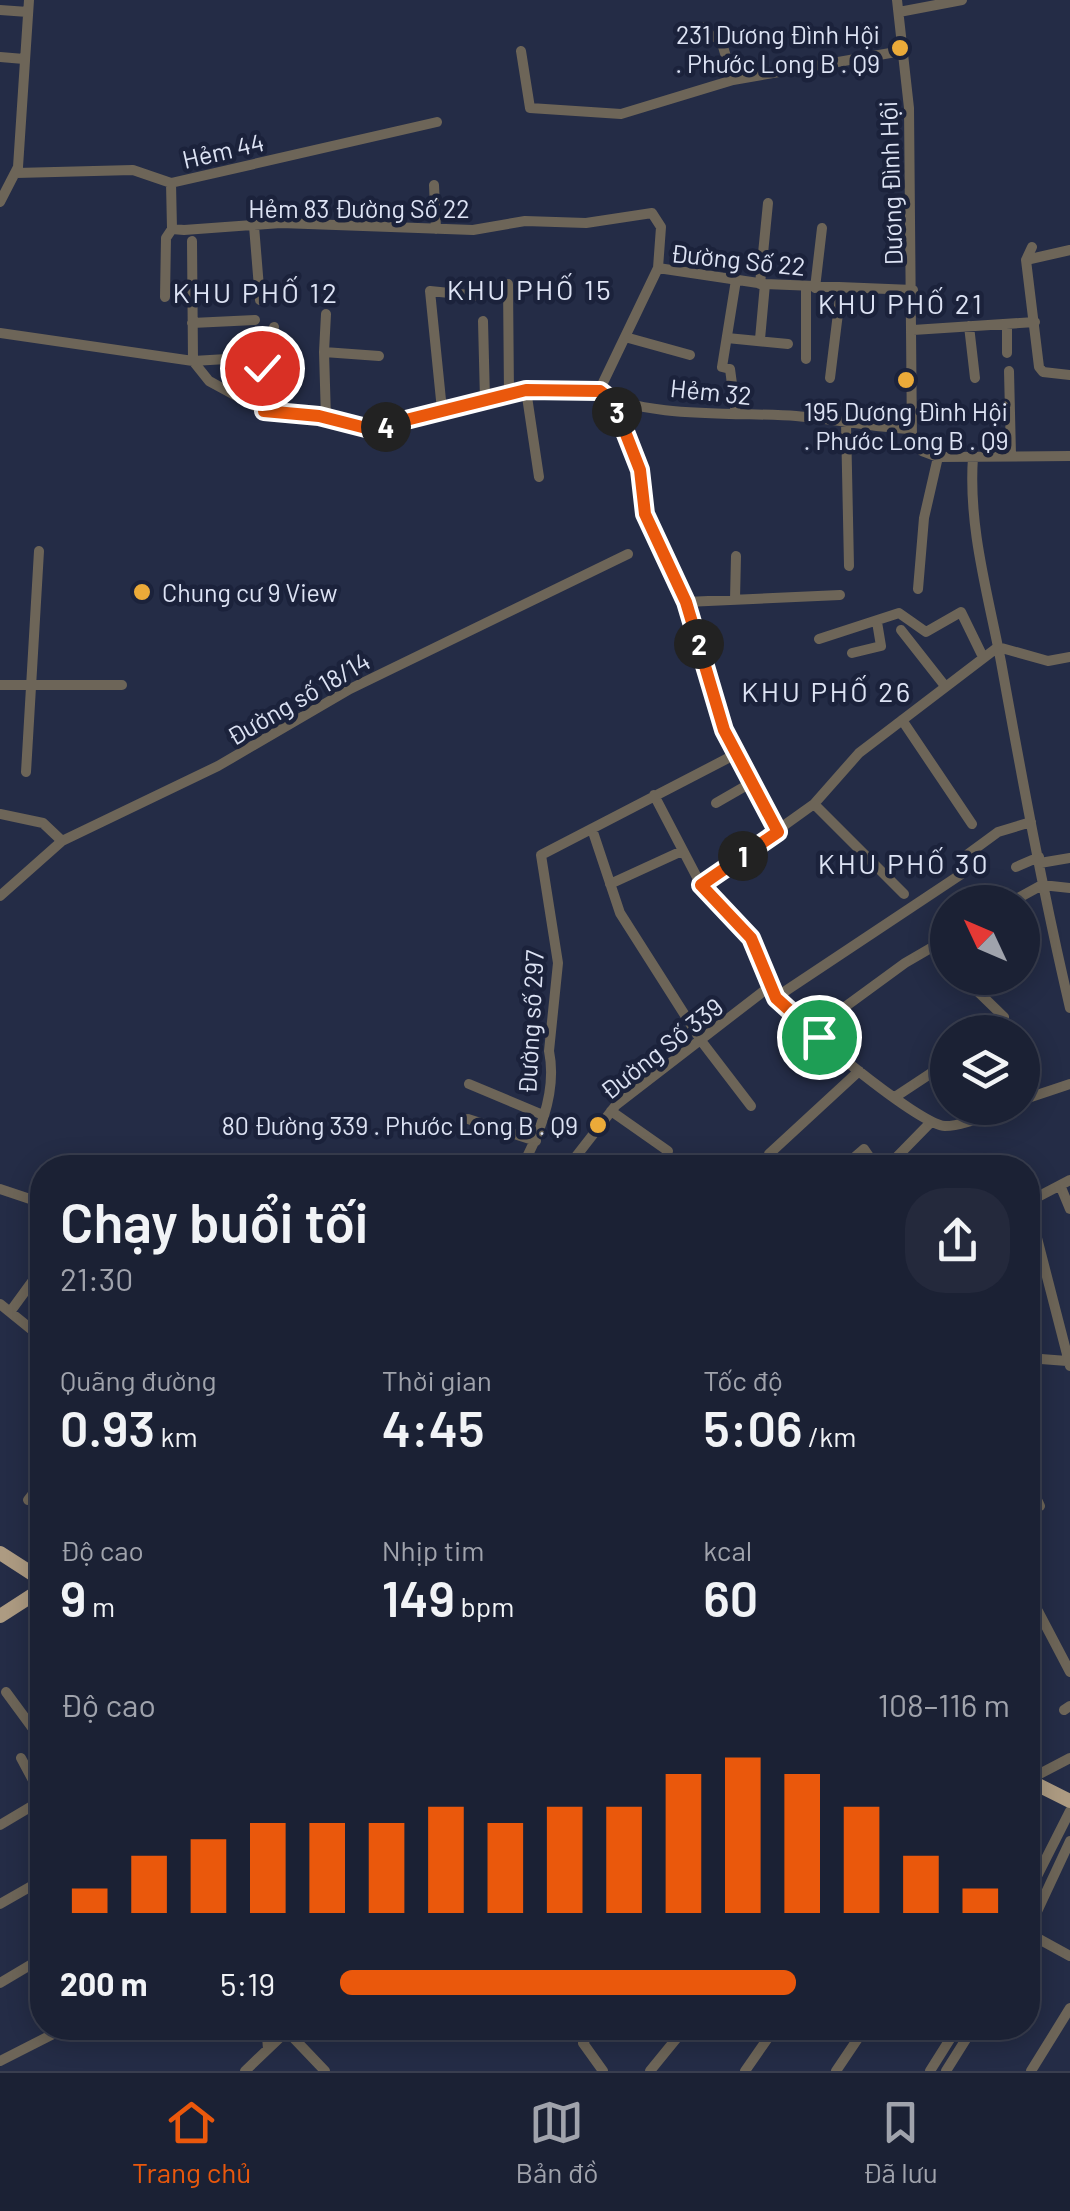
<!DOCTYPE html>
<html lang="vi">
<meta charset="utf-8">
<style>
:root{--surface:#1b2134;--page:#24293c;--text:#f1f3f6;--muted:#a0a3ac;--line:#393e4f;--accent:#ea580c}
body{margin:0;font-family:Barlow,sans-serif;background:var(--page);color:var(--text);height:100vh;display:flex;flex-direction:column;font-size:38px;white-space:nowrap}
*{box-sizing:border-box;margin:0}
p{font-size:32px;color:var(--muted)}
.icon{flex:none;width:55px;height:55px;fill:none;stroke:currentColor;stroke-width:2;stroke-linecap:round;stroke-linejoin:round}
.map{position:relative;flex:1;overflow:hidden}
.drawer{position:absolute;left:30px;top:1155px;width:1010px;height:885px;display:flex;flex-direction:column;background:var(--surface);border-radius:40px;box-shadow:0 5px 25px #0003,0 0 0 2px var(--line)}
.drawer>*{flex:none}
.needle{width:65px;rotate:314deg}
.tools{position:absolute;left:930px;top:885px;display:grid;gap:20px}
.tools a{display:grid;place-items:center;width:110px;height:110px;border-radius:50%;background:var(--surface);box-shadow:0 5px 25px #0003,0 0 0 2px var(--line);font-size:50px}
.pin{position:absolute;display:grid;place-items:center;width:85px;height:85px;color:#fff;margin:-42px;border:5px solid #fff;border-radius:50%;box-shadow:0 2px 10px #0007}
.km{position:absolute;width:50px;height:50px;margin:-25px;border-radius:50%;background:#222;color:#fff;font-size:28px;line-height:50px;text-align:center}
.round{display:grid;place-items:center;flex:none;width:105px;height:105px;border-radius:40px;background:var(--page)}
.headline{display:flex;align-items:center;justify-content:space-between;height:170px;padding:0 30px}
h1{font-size:55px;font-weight:600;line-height:75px}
.figures{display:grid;grid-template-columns:repeat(3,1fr);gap:15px;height:170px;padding:10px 30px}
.figures div{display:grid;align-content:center}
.figures b{font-size:50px;font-weight:600}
.figures small{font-size:28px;font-weight:400}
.figures p{font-size:28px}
.chart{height:280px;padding:20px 30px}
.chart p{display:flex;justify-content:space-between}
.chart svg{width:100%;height:180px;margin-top:10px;stroke:var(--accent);stroke-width:6}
ul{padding:0 30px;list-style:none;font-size:32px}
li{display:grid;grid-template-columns:160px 120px 1fr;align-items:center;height:75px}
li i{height:25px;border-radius:12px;background:var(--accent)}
.dock{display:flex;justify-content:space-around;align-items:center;height:140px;border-top:2px solid var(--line);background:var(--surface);font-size:28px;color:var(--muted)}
.dock a{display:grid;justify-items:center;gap:5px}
.dock .selected{color:var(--accent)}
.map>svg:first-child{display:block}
</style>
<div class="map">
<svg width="1070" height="2071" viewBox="0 0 1070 2071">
<rect width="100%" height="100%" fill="#242c46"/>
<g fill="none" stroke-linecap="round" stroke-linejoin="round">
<path stroke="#6d6558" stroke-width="10" d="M897,0L909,108L912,440L922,451L938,457L1070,456
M0,10L28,12
M899,12L962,0
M705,27L710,35L721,40L733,80
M521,51L530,108L621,114L733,80L902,51
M0,57L24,59
M16,173L133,170L171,183L437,122
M171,183L172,229L184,230L281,223L473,230L525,221L586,223L652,213L661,227L658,268
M434,185L436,229
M0,202L18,167L29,0
M254,226L260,300
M192,241L193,361L262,357
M1032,247L1026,260L1039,367L1043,372L1070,375
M1026,260L1070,250
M508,284L509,395
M760,284L768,203
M806,288V359
M815,288L822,228
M165,297L166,238L172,229
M483,321L485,400
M192,323L255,320
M1007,324V353
M969,326L975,378
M913,330L1035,322
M0,333L193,361L209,381L264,411L319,416L370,429L526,390L599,391
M625,337L690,355
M727,338L788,344
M760,339L765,284
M324,352L326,314
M1009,371L1011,455
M830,378L841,289
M526,390L539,477
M599,391L658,268L765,284L913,290
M599,391C638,419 746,412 796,416C835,419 872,427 911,429
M613,401L640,471L645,515L677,576L724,730L778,832
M442,410L430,291L479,296
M264,411L262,357L274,327
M736,414L730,369L722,367L736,280
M326,418L324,352L379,356
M846,423L849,566
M973,457C968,527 988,594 1001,662C1022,778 1043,893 1070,1008
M918,589L924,518L938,457
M735,599L736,556
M686,602L840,595
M901,630L945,686
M819,639L899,613L926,632L961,612L983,657
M852,653L881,646L877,622
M0,685H122
M902,720L972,824
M26,772L39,551
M654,795L701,885
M716,803L749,784
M814,804L904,894
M0,814L43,823L62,841
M592,829L620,913L702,1042L751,1106
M1040,863L1070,858
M1016,867L1039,857
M610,884L682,851
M0,896L62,841L218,766L350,689L628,554
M1011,902L1042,885L1070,888
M970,984L1004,1017L1001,1025L991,1032
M772,992C788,1017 919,1125 945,1126C964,1126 987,1114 1005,1108
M775,998L975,865L968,854L998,832L1031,822
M812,1031L905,963L948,938
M469,1084L543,1115
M895,1097L948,1062
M1022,1100L1070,1084
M611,1111L668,1151
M468,1119L536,1141
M769,1154L859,1071
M273,1168L274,1165
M521,1168C540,1134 557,1090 549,1051L558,963L541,855L736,754
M567,1168L616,1105L769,987C762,943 731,917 701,885L814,804L859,753L998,647L1048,661L1070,657
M842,1168L864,1149L877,1168
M886,1168L930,1123
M1060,1185L1070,1209
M0,1189L42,1203
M1028,1202L1070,1180
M1028,1203L1070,1366
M0,1304L42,1338
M10,1312L42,1268
M1028,1358L1067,1361
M1028,1480L1040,1506
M28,1500L42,1482
M1028,1611H1038L1070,1672
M6,1692L42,1741
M1064,1710L1070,1706
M21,1758L42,1797
M1028,1780L1070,1758
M0,1825L42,1800
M1028,1894L1070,1811
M0,1904L42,1880
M1028,1931L1070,1841
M1028,1933L1070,1956
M0,1983L42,1958
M258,2028L267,2036L268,2049
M284,2028L325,2071
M593,2028L583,2043L603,2071
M0,2061L65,2028
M245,2071L287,2031
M650,2071L685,2028
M745,2071L775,2028
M836,2071L865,2028
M930,2071L957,2028
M946,2071L973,2028
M1031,2071L1070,2008"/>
<path stroke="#ad9b82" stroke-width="14" d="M0,1553L42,1580
M0,1616L42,1589
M1028,1780L1070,1801"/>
</g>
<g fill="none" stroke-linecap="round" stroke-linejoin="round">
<g stroke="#fff" stroke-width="20">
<path id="route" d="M262,368L264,411L319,416L370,429L526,390L600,391L613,401L640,470L645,514L686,602L724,730L778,832L701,885L751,938L776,998L819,1037"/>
</g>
<use href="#route" stroke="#ea580c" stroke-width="12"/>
</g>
<g fill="#ebaa39" stroke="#1b223b" stroke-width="4">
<circle cx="900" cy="48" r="10"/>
<circle cx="906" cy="380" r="10"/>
<circle cx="142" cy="592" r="10"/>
<circle cx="598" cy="1125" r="10"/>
</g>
<g text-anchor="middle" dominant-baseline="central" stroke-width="9" stroke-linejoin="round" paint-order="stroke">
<g font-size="25" fill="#dde3f4" stroke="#1b223b" text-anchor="end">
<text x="880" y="34">231 Dương Đình Hội<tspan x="880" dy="29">. Phước Long B . Q9</tspan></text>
<text x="906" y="411" text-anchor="middle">195 Dương Đình Hội<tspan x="906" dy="29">. Phước Long B . Q9</tspan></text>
<text x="162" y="592" text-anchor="start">Chung cư 9 View</text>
<text x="578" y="1125">80 Đường 339 . Phước Long B . Q9</text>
</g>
<g font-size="25" fill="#dde3f4" stroke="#1b223b">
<text transform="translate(223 150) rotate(-13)">Hẻm 44</text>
<text transform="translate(890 183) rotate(-92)">Dương Đình Hội</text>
<text x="359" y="208">Hẻm 83 Đường Số 22</text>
<text transform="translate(738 259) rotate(6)">Đường Số 22</text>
<text transform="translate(711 391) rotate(6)">Hẻm 32</text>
<text transform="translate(298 698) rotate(-30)">Đường số 18/14</text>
<text transform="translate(530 1022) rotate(-87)">Đường số 297</text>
<text transform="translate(661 1048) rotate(-38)">Đường Số 339</text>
</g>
<g font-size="28" letter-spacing="2.5" fill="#dde3f4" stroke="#1b223b">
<text x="530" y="289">KHU PHỐ 15</text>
<text x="256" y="292">KHU PHỐ 12</text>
<text x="901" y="303">KHU PHỐ 21</text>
<text x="827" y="691">KHU PHỐ 26</text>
<text x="904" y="863">KHU PHỐ 30</text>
</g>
</g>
</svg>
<div class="tools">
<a><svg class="needle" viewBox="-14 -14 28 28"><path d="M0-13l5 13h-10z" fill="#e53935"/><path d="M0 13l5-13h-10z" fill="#a0a3ac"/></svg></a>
<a><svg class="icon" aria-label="layers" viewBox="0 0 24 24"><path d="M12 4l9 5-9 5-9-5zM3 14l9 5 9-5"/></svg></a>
</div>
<div class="pin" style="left:819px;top:1037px;background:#1e9e55"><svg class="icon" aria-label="arrive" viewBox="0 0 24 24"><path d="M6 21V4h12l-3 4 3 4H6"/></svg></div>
<div class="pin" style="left:262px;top:368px;background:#d93025"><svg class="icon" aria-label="check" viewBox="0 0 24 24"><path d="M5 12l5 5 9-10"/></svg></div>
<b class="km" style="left:743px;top:856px">1</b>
<b class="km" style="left:699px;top:644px">2</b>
<b class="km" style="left:617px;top:412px">3</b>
<b class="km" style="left:386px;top:427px">4</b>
<section class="drawer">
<div class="headline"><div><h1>Chạy buổi tối</h1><p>21:30</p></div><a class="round"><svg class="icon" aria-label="share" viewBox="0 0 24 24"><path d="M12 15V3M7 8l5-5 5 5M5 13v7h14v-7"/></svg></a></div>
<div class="figures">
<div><p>Quãng đường</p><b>0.93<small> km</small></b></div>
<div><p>Thời gian</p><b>4:45</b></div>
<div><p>Tốc độ</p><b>5:06<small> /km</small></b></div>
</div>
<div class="figures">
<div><p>Độ cao</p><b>9<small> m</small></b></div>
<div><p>Nhịp tim</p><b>149<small> bpm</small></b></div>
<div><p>kcal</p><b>60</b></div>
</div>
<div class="chart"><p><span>Độ cao</span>108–116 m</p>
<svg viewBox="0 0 160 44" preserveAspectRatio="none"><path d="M5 44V38M15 44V30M25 44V26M35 44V22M45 44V22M55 44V22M65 44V18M75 44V22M85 44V18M95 44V18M105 44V10M115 44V6M125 44V10M135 44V18M145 44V30M155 44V38"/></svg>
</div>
<ul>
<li><b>200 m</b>5:19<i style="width:68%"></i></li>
</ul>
</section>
</div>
<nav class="dock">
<a class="selected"><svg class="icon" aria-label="home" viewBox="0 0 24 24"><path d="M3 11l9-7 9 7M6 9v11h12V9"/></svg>Trang chủ</a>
<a><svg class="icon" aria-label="map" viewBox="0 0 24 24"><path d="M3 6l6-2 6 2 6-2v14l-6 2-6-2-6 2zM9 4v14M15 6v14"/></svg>Bản đồ</a>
<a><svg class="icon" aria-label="saved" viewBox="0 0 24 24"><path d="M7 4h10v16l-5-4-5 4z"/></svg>Đã lưu</a>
</nav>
